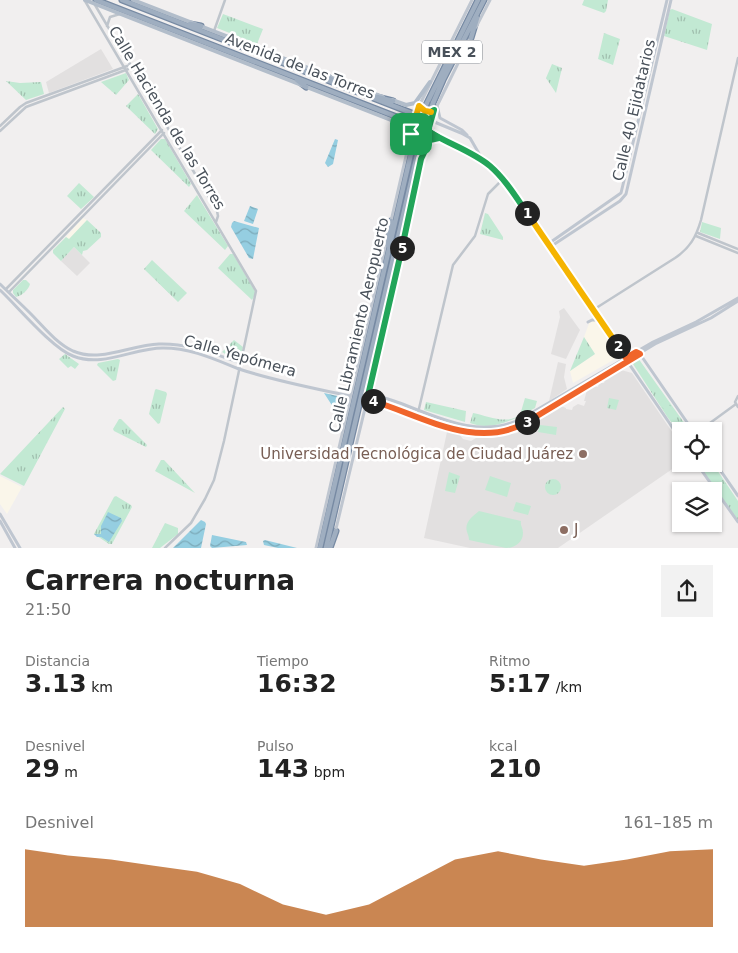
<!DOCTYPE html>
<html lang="es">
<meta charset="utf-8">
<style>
:root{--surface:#fff;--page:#f2f2f2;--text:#222;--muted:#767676;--accent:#b45309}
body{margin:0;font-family:"DejaVu Sans",sans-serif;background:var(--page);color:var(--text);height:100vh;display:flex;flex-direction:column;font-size:19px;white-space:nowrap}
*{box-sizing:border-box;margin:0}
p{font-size:16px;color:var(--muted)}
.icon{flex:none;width:28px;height:28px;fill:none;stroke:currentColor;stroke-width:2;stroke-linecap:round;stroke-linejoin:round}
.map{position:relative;height:548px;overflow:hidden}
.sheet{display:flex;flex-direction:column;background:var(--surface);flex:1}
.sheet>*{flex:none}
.controls{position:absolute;left:672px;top:422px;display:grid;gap:10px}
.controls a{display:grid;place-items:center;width:50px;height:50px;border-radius:0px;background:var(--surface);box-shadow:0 1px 4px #0004;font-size:25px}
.pin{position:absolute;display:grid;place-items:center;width:42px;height:42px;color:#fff;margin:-21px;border-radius:10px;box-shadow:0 2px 8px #0006}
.km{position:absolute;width:25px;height:25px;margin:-12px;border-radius:50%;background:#222;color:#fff;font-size:14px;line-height:25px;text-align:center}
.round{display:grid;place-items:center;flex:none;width:52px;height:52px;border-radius:0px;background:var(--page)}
.summary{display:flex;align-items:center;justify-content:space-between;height:85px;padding:0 25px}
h1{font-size:28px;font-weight:800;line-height:38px}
.figures{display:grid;grid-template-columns:repeat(3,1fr);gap:8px;height:85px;padding:5px 25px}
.figures div{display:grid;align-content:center}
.figures b{font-size:25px;font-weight:800}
.figures small{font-size:14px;font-weight:400}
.figures p{font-size:14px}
.chart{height:140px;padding:10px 25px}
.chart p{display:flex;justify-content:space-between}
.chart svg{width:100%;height:90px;margin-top:5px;fill:var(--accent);opacity:.7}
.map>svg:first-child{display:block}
</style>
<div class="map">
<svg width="738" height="548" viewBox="0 0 738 548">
<defs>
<pattern id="grass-tufts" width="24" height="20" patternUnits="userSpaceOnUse" patternTransform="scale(1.25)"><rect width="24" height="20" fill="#c2e9d3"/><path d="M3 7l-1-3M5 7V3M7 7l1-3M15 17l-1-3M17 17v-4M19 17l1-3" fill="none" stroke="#a0bfae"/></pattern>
<pattern id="water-waves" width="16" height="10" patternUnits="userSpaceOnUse" patternTransform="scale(1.25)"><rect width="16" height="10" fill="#95cee1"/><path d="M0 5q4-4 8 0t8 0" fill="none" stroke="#7caab9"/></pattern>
</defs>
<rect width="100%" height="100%" fill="#f1efef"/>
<path fill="#faf6ea" d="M83,218L87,220L69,240L66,237Z
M593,320L599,323L622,355L573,383L570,371L595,354L584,337L590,321Z
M0,476L22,487L7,514L0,504Z"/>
<path fill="#e2e0e0" d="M101,49L113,69L49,93L46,82Z
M74,247L90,263L77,276L61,261Z
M564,308L580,330L566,359L551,354L560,317L559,311Z
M558,362L566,364L564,377L567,389L549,401Z
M621,370L632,373L681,445V463L558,548H470L424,538L447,432L449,431L459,434L463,439L471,441L476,438H492L517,433L557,410L561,406L566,408V409L572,410L573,407L578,404L584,406L586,401H584L587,390L594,386L598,387L599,383H604L605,380Z"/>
<path fill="url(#grass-tufts)" d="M584,0H608L606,11L604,13L582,5Z
M672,9L712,24L707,50L664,36L670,10Z
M223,14L263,29L257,44L217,28Z
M604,33L620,39L613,65L598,59Z
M552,64L562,68L556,93L546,78Z
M126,73L129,80L116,95L101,82Z
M6,81L20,83L41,82L44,94L26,100Z
M138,94L158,129L155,134L126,106Z
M161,139H165L191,184L189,187L151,150Z
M79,183L94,197L81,209L67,196Z
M197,195L228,246L225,250L184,211Z
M485,213L488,214L503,237V240L480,234Z
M87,220L101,233V237L87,250L83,251L82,255L74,247L61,261L53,253V250L66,237L69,239Z
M702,222L721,228L720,239L700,232Z
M230,254H233L256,293L252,300L218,268Z
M152,260L187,293L178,302L144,269Z
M23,280H26L30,284C29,289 22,296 16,297L13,293V290Z
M584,337L595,354L570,371L572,366Z
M234,340L243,347L242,351L237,357H231L232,354L229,352L227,355L222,352Z
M65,354L79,364L75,369L71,366L68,368L59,359Z
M638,358L690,431H681V438L679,435L680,433L668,418L633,364Z
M118,359L120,360L116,380L113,381L97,365L98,363Z
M156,389L166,392L167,394L160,423L158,424L149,414L155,390Z
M525,398L537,401L535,408C515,419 492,432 470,423L473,413C488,416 506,425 520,415Z
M609,398L619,400L616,410L607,408Z
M426,402L466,411L465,422L424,410Z
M63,407L65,409L24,486L0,474Z
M119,419H121L147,445L146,447L114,431L113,429Z
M161,460H164L195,493L155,471Z
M697,464H713L738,501V520Z
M449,472L460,476L455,493L445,491Z
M545 487a8 8 0 1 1 16 0a8 8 0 1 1-16 0Z
M116,496L131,505L132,507L112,544H109L94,534L114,497Z
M165,523L178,528V534L160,548H152Z"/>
<path fill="#c2e9d3" d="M163,272L176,285L168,292L156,280Z
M664,399L676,413L670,418L660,404Z
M540,425L557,427L556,435L538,432Z
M490,476L511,483L507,497L485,490Z
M516,502L531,506L528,515L513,511Z
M479,511L521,521C520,525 523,528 523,533C523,543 514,548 506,548L469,540C469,537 468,535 467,532C464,522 473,516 479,511Z"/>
<path fill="url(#water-waves)" d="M335,139L338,140L333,164L328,167L325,163Z
M250,206L258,209L253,224L244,221Z
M234,221L259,228L253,259L249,258L231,227L232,223Z
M324,393L342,397L340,406L345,408L342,421Z
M108,512L121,518L122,521L109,542L101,537H97L94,534H101V526Z
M201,520L205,522L206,524L201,548H173Z
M212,535L246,542L247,545L212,548L210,546Z
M265,540L297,548H278L264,545L263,541Z"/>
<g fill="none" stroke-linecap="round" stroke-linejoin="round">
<g stroke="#778aa3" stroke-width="7">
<path id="trunk" d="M96,0L402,119L428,131
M122,0L432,121
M190,24L201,26
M471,38L477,18
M243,42L253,50
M324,74L335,82
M297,80L306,87
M377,97L393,101
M433,103L443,80L484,0
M426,105L478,0
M402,233L409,212
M388,245L391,221
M373,373L376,347
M320,548L415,136
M326,548L421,138
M330,548L336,531"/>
</g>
<path stroke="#bfc5cc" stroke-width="2.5" d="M85,1L256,291L224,441L214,480L205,499L191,523L165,548
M95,5L217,211L218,216L216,222
M107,26L110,17L120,14
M214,31L225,0
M0,126L20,107L26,103L130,65
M0,131L26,107L131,68
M698,233L738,249
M696,236L738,253
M6,289L162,130
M9,292L164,133
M593,310L675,258C690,248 696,237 701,220L738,58
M738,396L735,402L738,407
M417,417L453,265L475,236L488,194L503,179
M699,431L736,404"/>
<path stroke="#bfc6d0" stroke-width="3" d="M476,27L490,0
M437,105L440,118L462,130L467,135
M432,121L461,133L470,138L481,157L507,185L681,440
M428,131L484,163
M424,154L430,140L439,138
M409,214L435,110L471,37
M391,221L409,143L419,106L472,0
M548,244L621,193L667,0
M550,247L620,201L626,194L671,0
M0,284C10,294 20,303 30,313C43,326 56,343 73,351C101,363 130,345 159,344C188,343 214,354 241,363
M0,290C18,307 52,348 73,356C103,368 133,348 163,348C191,348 214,359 239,369C275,381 313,388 350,396
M588,322L592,320H600
M640,354L693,431
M376,360L407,225
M368,393C381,397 393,400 405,405C443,420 482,438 521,419L653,342L696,322L738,298
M367,400C417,414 473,451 525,423L655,344L711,318L738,301
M714,461L738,496
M697,464L738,522
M0,514L20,548
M0,521L15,548
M335,533L374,371
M316,548L388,234"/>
<path stroke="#b2bdca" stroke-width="4" d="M85,0L396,122L404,129L409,143
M133,0L383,97
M392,100L406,105L415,103L430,82"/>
<use href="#trunk" stroke="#9faec0" stroke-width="4.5"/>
<g stroke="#778aa3" stroke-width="7" stroke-linecap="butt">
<path id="trunk-bridge" d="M415,136L426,105
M421,138L433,103"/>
</g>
<use href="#trunk-bridge" stroke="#9faec0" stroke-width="4.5"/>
</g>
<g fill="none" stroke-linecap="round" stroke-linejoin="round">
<g stroke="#fff" stroke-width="10">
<path id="split-1" d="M411,134H422L425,142L428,131C448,144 472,151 490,166C505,179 516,197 527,213"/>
</g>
<g stroke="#fff" stroke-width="10">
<path id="split-2" d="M527,213L618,346"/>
</g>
<g stroke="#fff" stroke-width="10">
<path id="split-3" d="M527,422L640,354L636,352L626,358L618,346"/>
</g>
<g stroke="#fff" stroke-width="10">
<path id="split-4" d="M373,401C422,416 477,451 527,422"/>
</g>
<g stroke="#fff" stroke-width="10">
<path id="split-5" d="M373,401L367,400L402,248"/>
</g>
<g stroke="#fff" stroke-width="10">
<path id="split-6" d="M402,248L421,159L430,140L439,138L428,131L434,110L431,112"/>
</g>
<g stroke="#fff" stroke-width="10">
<path id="split-7" d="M411,134L419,106L425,111L431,112"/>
</g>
<use href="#split-1" stroke="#22a559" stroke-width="6"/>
<use href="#split-2" stroke="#f5b400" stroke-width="6"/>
<use href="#split-3" stroke="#f0652b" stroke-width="6"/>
<use href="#split-4" stroke="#f0652b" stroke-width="6"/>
<use href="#split-5" stroke="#22a559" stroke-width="6"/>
<use href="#split-6" stroke="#22a559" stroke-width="6"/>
<use href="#split-7" stroke="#f5b400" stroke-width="6"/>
</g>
<g fill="#8d6e63" stroke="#fff" stroke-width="2">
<circle cx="583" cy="454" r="5"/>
<circle cx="564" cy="530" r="5"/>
</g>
<g text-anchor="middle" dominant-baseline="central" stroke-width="5" stroke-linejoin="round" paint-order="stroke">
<rect fill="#fff" stroke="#80858c" stroke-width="1" x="422" y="40.5" width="60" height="23" rx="4"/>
<g font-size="14" font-weight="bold" fill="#49515a">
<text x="452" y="52">MEX 2</text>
</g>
<g font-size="15" fill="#49515a" stroke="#fff">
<text transform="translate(300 66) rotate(21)">Avenida de las Torres</text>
<text transform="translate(634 110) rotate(-77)">Calle 40 Ejidatarios</text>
<text transform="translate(167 118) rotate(59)">Calle Hacienda de las Torres</text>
<text transform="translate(359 325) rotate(-77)">Calle Libramiento Aeropuerto</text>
<text transform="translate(240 356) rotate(16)">Calle Yepómera</text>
</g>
<g font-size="15" fill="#785e54" stroke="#fff" text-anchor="end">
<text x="573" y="454">Universidad Tecnológica de Ciudad Juárez</text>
<text x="574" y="530" text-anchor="start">J</text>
</g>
</g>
</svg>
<div class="controls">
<a><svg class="icon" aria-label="locate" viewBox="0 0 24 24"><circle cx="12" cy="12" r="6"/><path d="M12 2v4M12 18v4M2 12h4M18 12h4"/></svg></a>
<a><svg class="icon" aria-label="layers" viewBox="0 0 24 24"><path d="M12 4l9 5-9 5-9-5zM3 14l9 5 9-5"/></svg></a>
</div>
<div class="pin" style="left:411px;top:134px;background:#1e9e55"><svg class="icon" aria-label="arrive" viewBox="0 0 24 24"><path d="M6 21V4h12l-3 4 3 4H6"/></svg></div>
<b class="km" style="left:527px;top:213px">1</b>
<b class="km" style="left:618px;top:346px">2</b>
<b class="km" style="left:527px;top:422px">3</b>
<b class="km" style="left:373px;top:401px">4</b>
<b class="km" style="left:402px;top:248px">5</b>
</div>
<section class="sheet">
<div class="summary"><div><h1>Carrera nocturna</h1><p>21:50</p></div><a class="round"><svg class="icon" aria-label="share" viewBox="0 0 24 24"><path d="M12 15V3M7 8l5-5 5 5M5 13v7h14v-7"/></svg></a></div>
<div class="figures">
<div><p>Distancia</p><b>3.13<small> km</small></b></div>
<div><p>Tiempo</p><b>16:32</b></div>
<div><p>Ritmo</p><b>5:17<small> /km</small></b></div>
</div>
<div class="figures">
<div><p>Desnivel</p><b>29<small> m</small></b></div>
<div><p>Pulso</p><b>143<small> bpm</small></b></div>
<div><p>kcal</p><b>210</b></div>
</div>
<div class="chart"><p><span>Desnivel</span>161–185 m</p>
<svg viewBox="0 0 160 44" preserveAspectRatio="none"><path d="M0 44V6L10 9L20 11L30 14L40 17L50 23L60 33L70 38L80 33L90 22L100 11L110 7L120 11L130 14L140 11L150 7L160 6V44z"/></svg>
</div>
</section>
